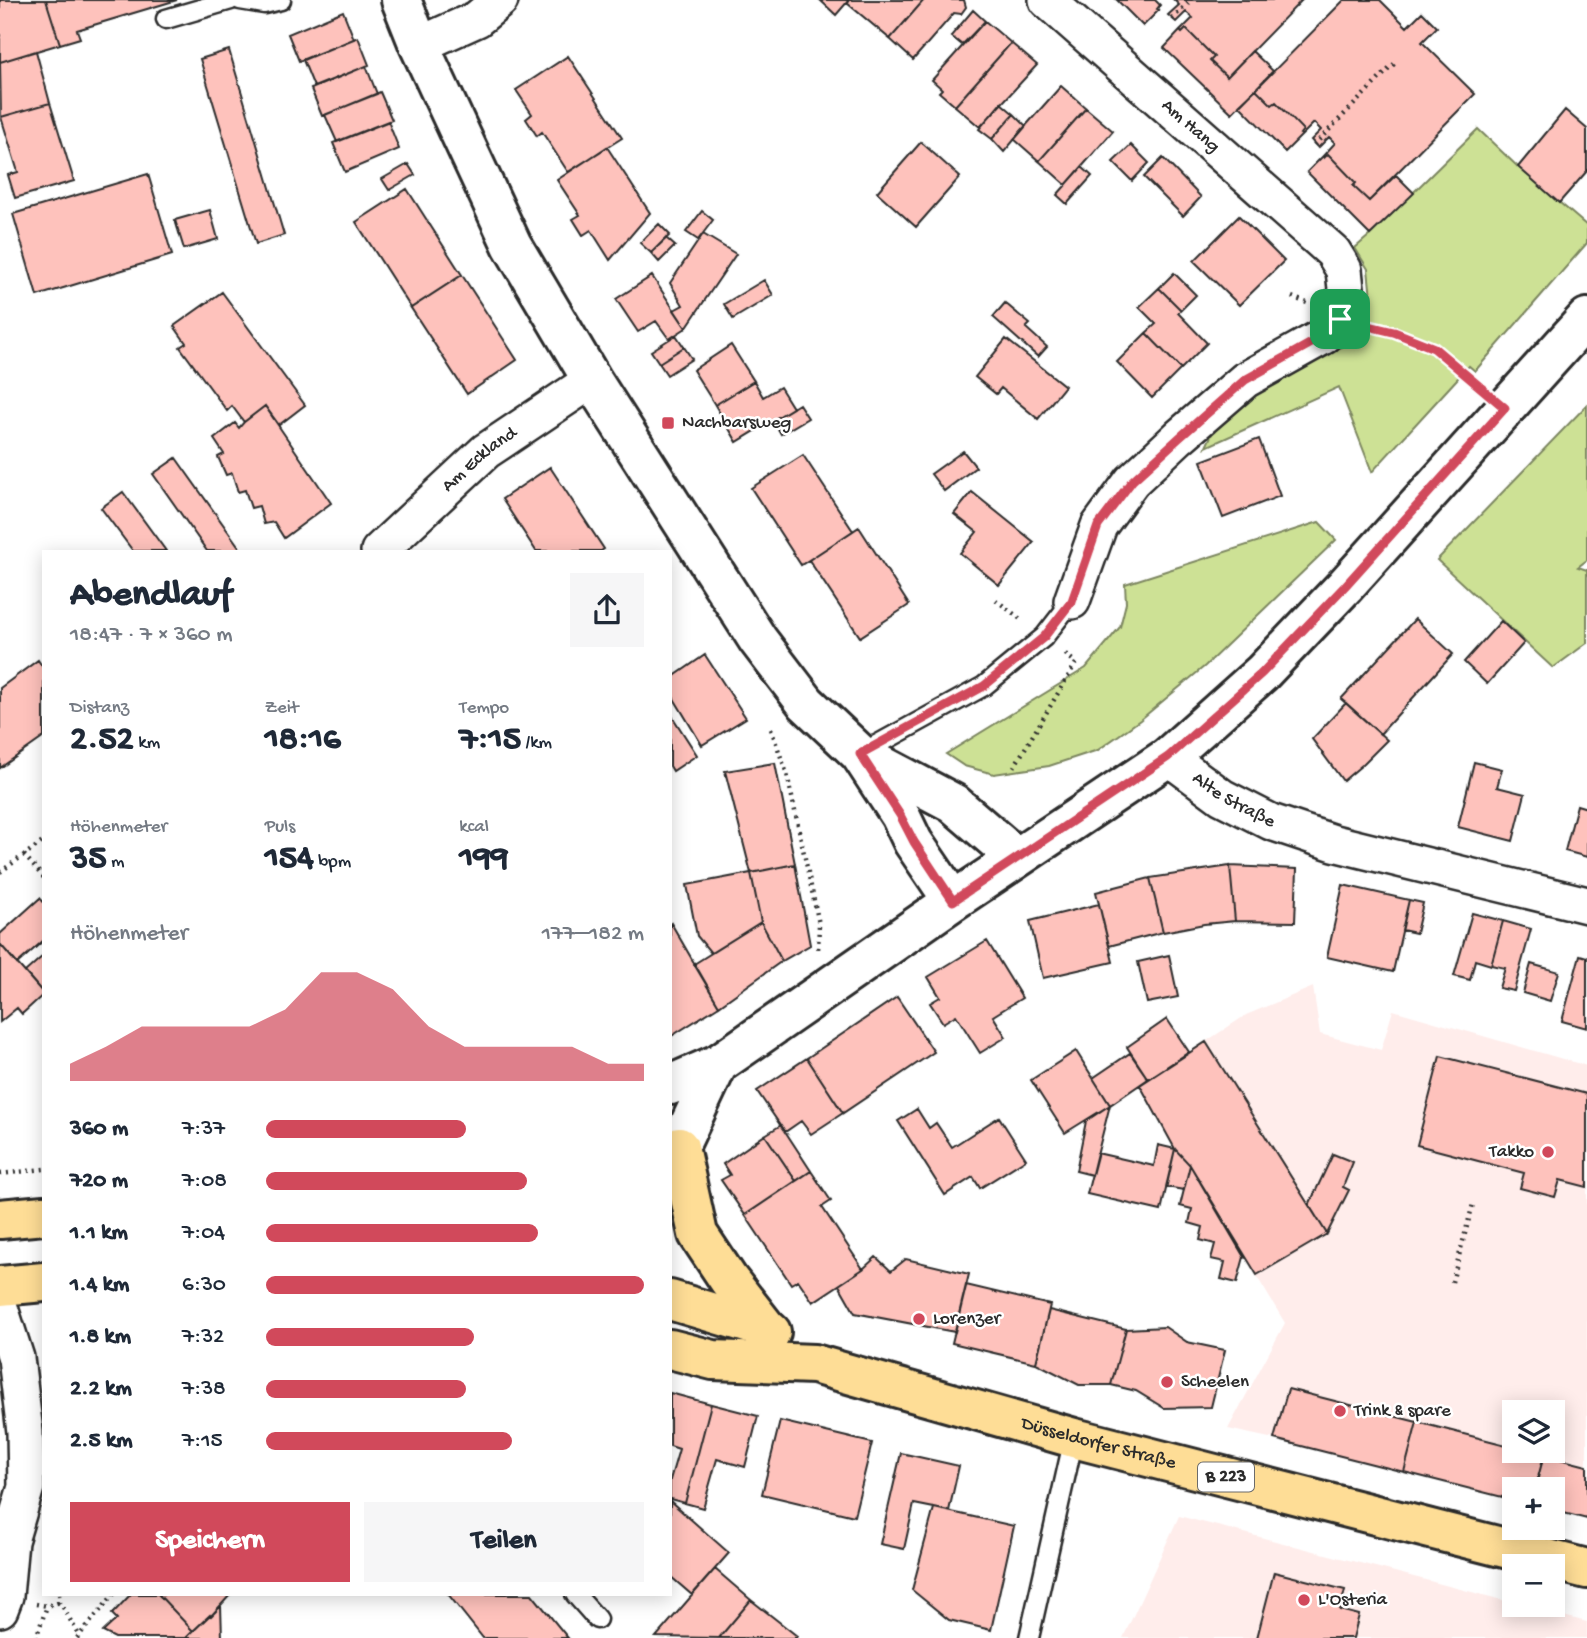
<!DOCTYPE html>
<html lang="de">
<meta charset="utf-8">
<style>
:root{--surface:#fff;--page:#f6f6f7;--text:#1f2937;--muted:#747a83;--accent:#d1495b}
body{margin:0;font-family:"Gochi Hand",sans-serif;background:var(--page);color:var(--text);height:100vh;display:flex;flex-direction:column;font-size:26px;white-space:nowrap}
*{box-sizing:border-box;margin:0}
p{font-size:23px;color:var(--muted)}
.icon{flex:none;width:38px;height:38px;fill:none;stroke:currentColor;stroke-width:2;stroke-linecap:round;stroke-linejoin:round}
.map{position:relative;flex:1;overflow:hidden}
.details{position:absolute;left:42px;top:550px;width:630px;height:1046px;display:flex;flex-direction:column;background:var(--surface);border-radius:0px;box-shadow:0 4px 18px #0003}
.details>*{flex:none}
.fabs{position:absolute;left:1502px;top:1400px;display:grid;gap:14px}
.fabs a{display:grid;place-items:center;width:63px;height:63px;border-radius:0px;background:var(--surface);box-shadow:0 4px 18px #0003;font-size:35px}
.pin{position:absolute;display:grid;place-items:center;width:60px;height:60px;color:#fff;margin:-30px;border-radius:14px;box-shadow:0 4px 10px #0006}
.round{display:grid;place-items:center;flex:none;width:74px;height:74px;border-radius:0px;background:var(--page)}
.head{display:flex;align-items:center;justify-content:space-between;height:119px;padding:0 28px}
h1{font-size:38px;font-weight:700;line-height:52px}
.metrics{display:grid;grid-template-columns:repeat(3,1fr);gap:10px;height:119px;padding:7px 28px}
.metrics div{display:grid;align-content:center}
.metrics b{font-size:35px;font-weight:700}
.metrics small{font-size:19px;font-weight:400}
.metrics p{font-size:19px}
.chart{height:196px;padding:14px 28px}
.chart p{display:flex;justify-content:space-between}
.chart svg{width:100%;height:126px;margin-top:7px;fill:var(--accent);opacity:.7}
.primary-button{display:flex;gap:14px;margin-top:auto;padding:14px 28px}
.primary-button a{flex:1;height:80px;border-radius:0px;background:var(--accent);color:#fff;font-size:28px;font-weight:700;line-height:80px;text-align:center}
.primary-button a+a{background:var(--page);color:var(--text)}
ul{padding:0 28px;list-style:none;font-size:23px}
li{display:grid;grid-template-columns:112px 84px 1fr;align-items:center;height:52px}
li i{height:18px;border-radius:9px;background:var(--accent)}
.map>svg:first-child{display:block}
</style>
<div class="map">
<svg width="1587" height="1638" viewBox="0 0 1587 1638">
<rect width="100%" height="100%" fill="#fff"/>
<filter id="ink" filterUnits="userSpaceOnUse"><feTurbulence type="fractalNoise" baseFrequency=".0143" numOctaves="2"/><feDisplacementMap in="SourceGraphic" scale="14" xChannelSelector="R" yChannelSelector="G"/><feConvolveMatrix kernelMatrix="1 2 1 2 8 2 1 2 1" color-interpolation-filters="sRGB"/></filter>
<g filter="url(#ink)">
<path fill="#ffedeb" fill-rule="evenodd" d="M1313,987L1320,1034L1381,1050L1393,1010L1587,1066V1519L1552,1510V1489H1514V1500L1274,1439L1228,1429L1285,1323L1190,1166L1175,1149L1140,1085L1246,1015ZM1514,1412H1552V1451H1514Z
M1179,1516L1514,1603V1605H1521L1587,1622V1638H1123Z"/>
<path fill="#cde195" stroke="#7c8660" stroke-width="2" d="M1478,129L1518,167L1587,226V243L1475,371L1469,366L1372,472L1339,387L1206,447L1214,429L1247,399L1332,353L1359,335L1371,298L1368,269L1355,248L1370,235Z
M1587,405V560L1578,567L1587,570V643L1553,668L1437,560Z
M1319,522L1336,540L1205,666L1140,720L1098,750L1049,766L994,774L964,766L946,754L1086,668L1120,627L1126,603L1125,584Z"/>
<path fill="#fec2bc" stroke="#2b2b2b" stroke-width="2" d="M0,0H46L60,44L0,62Z
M46,0H177L77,30L80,38L60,44Z
M820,0H849L836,15Z
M849,0H924L890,39L847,3Z
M924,0H964L966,7L961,14L954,13L913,60L890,39Z
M1117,0H1155L1160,5L1157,9L1159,10L1143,26Z
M1174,0H1302L1227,77L1210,61L1214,57L1186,29L1182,33L1180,31L1193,18L1186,12L1176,22L1168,15L1179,5Z
M1344,0H1380L1407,27L1422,12L1437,27L1422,42L1475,94L1369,201L1353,186L1356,183L1328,154L1324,158L1323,156L1335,143L1329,137L1318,148L1311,140L1321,130L1314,123L1302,135L1300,134L1303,130L1276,102L1272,105L1256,89Z
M973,10L985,21L962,45L951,36Z
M343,11L354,39L299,61L288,34Z
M985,21L1011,43L955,106L939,92L942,89L932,80Z
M1186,29L1214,57L1210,61L1227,77L1252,51L1273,71L1232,113L1164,48L1180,31L1182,33Z
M358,37L369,65L314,87L303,60Z
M1011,43L1037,65L980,127L955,106Z
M229,50L284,235L256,244L200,59Z
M36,51L50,103L1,117L0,62Z
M568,56L622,138L568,172L542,132L537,136L526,119L532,114L516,90Z
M366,66L377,94L322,116L311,89Z
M1061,86L1086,108L1039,161L1014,139Z
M1256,89L1272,105L1276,102L1303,130L1300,134L1302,135L1285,152L1239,105Z
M380,92L392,120L337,142L325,115Z
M50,103L74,181L15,198L8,175L18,172L1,117Z
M1001,103L1014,114L992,139L979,129Z
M1086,108L1113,131L1066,185L1039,161Z
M1565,110L1587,129V171L1559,203L1518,167Z
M1014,114L1026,126L1004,152L992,139Z
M388,121L399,149L345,172L333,143Z
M921,142L960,177L916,227L877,192Z
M1131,145L1149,163L1132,181L1113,162Z
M607,147L650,213L610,260L591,230L583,235L573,219L580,215L557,180Z
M1328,154L1356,183L1353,186L1369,201L1396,175L1414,193L1370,235L1307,172L1323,156L1324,158Z
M1163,158L1201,197L1183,216L1144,177Z
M408,164L415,175L389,190L382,179Z
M1082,167L1092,176L1067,204L1057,195Z
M148,174L172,255L37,296L13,214Z
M407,189L462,275L411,308L356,222Z
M210,210L218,239L184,249L175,220Z
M702,211L713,220L698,240L686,232Z
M1239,216L1284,261L1239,305L1194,261Z
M659,224L670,235L651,253L640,243Z
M703,234L736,254L686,328L674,310L683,305L670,283Z
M666,238L675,246L659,262L651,253Z
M1174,273L1196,295L1181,310L1159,288Z
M462,275L517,360L467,394L411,308Z
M652,276L686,328L669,339L656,321L638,332L616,299Z
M764,280L773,295L733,319L724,304Z
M1159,288L1181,310L1178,313L1207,343L1181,369L1146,333L1156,324L1139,307Z
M222,292L305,405L279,425L265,406L244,422L232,406L227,411L180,347L186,343L174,326Z
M1005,303L1030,324L1026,328L1047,347L1038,357L993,317Z
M1146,333L1181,369L1152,398L1117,362Z
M676,335L684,347L659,363L651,351Z
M1006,339L1065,386L1038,419L1001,388L996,394L975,377Z
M731,345L754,381L715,405L693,370Z
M684,347L692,359L667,375L659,363Z
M754,381L763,397L780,387L793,408L737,442L715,405Z
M799,404L808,418L781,434L773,420Z
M265,406L331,503L284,538L274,522L264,524L259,506L251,508L245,490L238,492L232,473L226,475L218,457L224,454L214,439L235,423L239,428L244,422Z
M1259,439L1280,496L1223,518L1201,461Z
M963,451L976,467L944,491L931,474Z
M803,455L853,531L801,565L751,488Z
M176,458L242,551H207L153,474Z
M550,467L604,549L601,551H536L502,499Z
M123,492L166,551H133L101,508Z
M972,492L1034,542L999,585L960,553L977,532L954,514Z
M859,527L909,605L860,637L809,560Z
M1415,619L1453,654L1380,734L1341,699Z
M1501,621L1524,643L1487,684L1464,662Z
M705,655L746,718L702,745L670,692V679Z
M38,660L42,666L44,665V737L0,768V688Z
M1346,703L1387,740L1362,765L1343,781L1312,739Z
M670,713L697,755L673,771L670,766Z
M1474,762L1502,769L1497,787L1525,794L1513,841L1458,827Z
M775,763L795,864L751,873L725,771Z
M1577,805L1587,808V857L1565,851Z
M795,864L810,945L782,961L761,922L751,873Z
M1230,866L1297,869L1295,922L1235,921Z
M1230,866L1235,921L1204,924L1163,932L1150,878Z
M751,873L761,922L711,953L697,936L687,885Z
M1150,878L1163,932L1109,946L1096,892Z
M1343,885L1409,900L1393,972L1327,957Z
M40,898L44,903V940L17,964L0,944V934Z
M1409,900L1423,903L1416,933L1402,930Z
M1099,904L1113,962L1043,978L1030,921Z
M1472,913L1503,921L1491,965L1475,960L1470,980L1454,976Z
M1503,921L1531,929L1514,991L1499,988L1505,968L1491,965Z
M761,922L782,961L719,1006L694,964Z
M671,923L719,1006L670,1037V924Z
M987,941L1022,998L993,1016L1006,1037L980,1053L956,1015L943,1023L930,1003L940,997L928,977Z
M0,944L44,994L22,1014L17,1008L0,1022Z
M44,955V994L25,972Z
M1169,955L1178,997L1147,1003L1138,962Z
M1580,955L1587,957V1028L1562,1021Z
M1531,964L1559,972L1550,1001L1523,993Z
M897,997L934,1052L843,1113L807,1058Z
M1167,1019L1189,1052L1148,1079L1127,1047Z
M1206,1042L1327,1234L1257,1275L1190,1165L1175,1149L1140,1085Z
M1076,1051L1110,1105L1065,1133L1031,1080Z
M1130,1053L1148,1079L1110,1105L1093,1078Z
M1440,1056L1587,1094V1187L1560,1180L1555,1197L1520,1188L1524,1173L1417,1145Z
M807,1058L843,1113L811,1134L801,1121L785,1132L757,1091Z
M1110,1105L1092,1175L1076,1171L1086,1121Z
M917,1109L929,1128L936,1123L952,1147L999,1117L1026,1159L980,1188L973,1177L945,1195L898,1121Z
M781,1125L811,1171L796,1181L765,1135Z
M765,1135L796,1181L745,1215L721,1180L730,1175L723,1164Z
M1158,1145L1175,1149L1161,1211L1087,1194L1097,1153L1154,1166Z
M1175,1149L1190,1165L1184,1190L1166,1187Z
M1333,1154L1353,1162L1343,1187L1349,1190L1327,1234L1309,1205Z
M1190,1165L1244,1257L1237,1283L1221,1279L1225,1262L1211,1259L1215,1244L1200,1240L1203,1227L1189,1223L1192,1209L1180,1206Z
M811,1171L831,1201L822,1207L863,1269L813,1302L798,1280L791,1284L745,1215Z
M876,1257L891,1271L906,1259L969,1274L955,1332L855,1313L839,1285L863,1269Z
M966,1285L1050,1305L1036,1363L952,1343Z
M1049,1310L1126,1329L1111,1385H1079L1036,1363Z
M1165,1327L1187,1342L1225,1350L1211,1407L1164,1408L1136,1391L1111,1385L1126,1329Z
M1288,1389L1417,1422L1404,1472L1274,1439Z
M670,1393L711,1404L685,1503L670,1499V1480L679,1449L670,1446Z
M711,1404L758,1416L745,1467L717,1459L703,1508L685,1503Z
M780,1421L872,1443L854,1516L762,1494Z
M1417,1422L1514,1447V1451H1528L1544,1455L1535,1489H1514V1500L1404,1472Z
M901,1453L959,1466L949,1511L914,1504L904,1549L880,1544Z
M1544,1455L1587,1466V1519L1552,1510V1489H1535Z
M670,1501L729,1553L692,1595L670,1576Z
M934,1508L1014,1526L991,1630L949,1620L912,1590Z
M715,1569L751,1600L719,1638L656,1637Z
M1274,1572L1345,1590L1340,1610L1359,1615L1353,1638H1257Z
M131,1594H158L193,1631L186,1638H115L103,1632L117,1619L112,1614Z
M158,1594H231L211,1616L210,1615L193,1631Z
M448,1594H532L568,1638H483Z
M751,1600L797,1636L796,1638H719Z
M221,1606L222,1638H186L210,1615L211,1616Z"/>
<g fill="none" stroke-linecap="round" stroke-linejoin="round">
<g stroke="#2b2b2b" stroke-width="23">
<path id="lane" d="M240,0L264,4L281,0
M166,19L231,0
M860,754L984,686L1044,637L1072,601
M575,1594L597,1619
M1029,1638L1074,1438"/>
</g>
<g stroke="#2b2b2b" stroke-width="40">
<g id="street">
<path id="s1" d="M1047,0L1333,252L1344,270L1347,298L1340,319L1324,336L1245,380L1179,437L1132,481L1099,526L1072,601"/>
<path d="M419,45L477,19L500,0"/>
<path id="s2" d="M379,551L486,451L592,380"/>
<path id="s3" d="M1168,757L1222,797L1271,822L1334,843L1587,905"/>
<path d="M0,1308L16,1358L25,1432L26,1487L10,1541L5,1596L0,1609"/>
</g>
</g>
<g stroke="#2b2b2b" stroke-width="44">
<path id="secondary" d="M401,0L419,45L512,245L592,380L758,640L806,703L860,754L900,815L913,842L953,901
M862,755L953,803L1017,858
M670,1085L718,1064L953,901L1168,757L1262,673L1345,586L1587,318
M670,1170L679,1147L718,1064"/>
</g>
<g stroke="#2b2b2b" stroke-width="44">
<g id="primary">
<path d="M679,1147L698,1234L728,1279L767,1329"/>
<path d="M0,1219L44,1215"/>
<path d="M0,1286L44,1282"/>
<path d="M670,1300L767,1329L771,1332"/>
<path id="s4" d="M670,1349L713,1360L814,1364L1074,1438L1587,1569"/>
</g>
</g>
<path stroke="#2b2b2b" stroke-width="4.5" stroke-dasharray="2 5" stroke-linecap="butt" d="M1172,19L1191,0
M1314,145L1396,62
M1292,297L1307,303
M1371,326L1394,332L1434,348L1478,385
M996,600L1023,621
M771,729L787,774L792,797L819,924L818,951
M1014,767L1076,663L1063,652
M24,855L44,878
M0,872L44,841
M0,1174L44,1169
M1452,1282L1473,1204
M59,1594L60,1602L80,1637
M36,1604L47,1606L60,1602
M36,1638L47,1606
M77,1638L114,1594"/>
<use href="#lane" stroke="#fff" stroke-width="18"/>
<use href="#street" stroke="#fff" stroke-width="35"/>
<use href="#secondary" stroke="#fff" stroke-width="38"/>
<use href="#primary" stroke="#fedd96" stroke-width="38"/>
</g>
</g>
<g fill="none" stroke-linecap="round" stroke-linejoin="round" filter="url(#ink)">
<g stroke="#fff" stroke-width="14">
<path id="route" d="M1340,319L1394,332L1434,348L1505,408L1345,586L1262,673L1168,757L953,901L914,842L900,815L860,754L984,686L1044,637L1072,601L1098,526L1132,481L1179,438L1245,380L1324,336Z"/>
</g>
<use href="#route" stroke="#d1495b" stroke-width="9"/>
</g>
<g fill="#d1495b" stroke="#fff" stroke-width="2.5">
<rect x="661" y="416" width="14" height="14" rx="3.5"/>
<circle cx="1548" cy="1152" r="7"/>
<circle cx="919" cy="1319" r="7"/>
<circle cx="1167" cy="1382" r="7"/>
<circle cx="1340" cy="1411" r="7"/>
<circle cx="1304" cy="1600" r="7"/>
</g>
<g text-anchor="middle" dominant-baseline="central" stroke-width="5" stroke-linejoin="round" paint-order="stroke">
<rect fill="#fff" stroke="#6b6b6b" stroke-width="2" x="1198" y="1462.5" width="56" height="29" rx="5"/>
<g font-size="18" font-weight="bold" fill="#2b2b2b">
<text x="1226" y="1477">B 223</text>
</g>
<g font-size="19" fill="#2b2b2b" stroke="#fff">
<text stroke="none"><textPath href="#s1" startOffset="191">Am Hang</textPath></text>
<text stroke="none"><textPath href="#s2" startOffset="136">Am Eckland</textPath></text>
<text stroke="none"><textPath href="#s3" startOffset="79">Alte Straße</textPath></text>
<text stroke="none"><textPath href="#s4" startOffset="441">Düsseldorfer Straße</textPath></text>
</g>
<g font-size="19" fill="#2b2b2b" stroke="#fff" text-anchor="start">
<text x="682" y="423">Nachbarsweg</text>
<text x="1534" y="1152" text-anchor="end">Takko</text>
<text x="933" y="1319">Lorenzer</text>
<text x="1181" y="1382">Scheelen</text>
<text x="1354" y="1411">Trink &amp; spare</text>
<text x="1318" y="1600">L'Osteria</text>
</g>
</g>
</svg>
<div class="fabs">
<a><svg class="icon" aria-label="layers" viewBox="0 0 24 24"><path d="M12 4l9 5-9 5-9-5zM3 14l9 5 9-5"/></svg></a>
<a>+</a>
<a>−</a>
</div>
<div class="pin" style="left:1340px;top:319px;background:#1e9e55"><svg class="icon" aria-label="arrive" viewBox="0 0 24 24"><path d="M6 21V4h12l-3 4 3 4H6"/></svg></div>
<section class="details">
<div class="head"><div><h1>Abendlauf</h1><p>18:47 · 7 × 360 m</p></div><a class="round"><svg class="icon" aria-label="share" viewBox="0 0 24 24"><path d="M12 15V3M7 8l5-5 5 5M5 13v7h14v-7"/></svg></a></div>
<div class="metrics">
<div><p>Distanz</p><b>2.52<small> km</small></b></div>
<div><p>Zeit</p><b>18:16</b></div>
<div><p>Tempo</p><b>7:15<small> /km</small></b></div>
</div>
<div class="metrics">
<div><p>Höhenmeter</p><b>35<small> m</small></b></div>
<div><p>Puls</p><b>154<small> bpm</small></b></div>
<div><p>kcal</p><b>199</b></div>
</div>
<div class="chart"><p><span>Höhenmeter</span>177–182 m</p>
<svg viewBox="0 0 160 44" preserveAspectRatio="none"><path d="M0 44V38L10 32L20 25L30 25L40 25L50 25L60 19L70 6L80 6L90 12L100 25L110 32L120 32L130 32L140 32L150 38L160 38V44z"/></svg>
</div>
<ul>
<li><b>360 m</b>7:37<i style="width:53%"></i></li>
<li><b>720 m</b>7:08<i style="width:69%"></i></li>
<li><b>1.1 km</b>7:04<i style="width:72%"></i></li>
<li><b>1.4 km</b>6:30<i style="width:100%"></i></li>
<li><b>1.8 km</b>7:32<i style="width:55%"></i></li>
<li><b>2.2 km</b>7:38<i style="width:53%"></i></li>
<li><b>2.5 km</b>7:15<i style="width:65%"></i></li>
</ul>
<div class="primary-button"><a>Speichern</a><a>Teilen</a></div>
</section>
</div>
